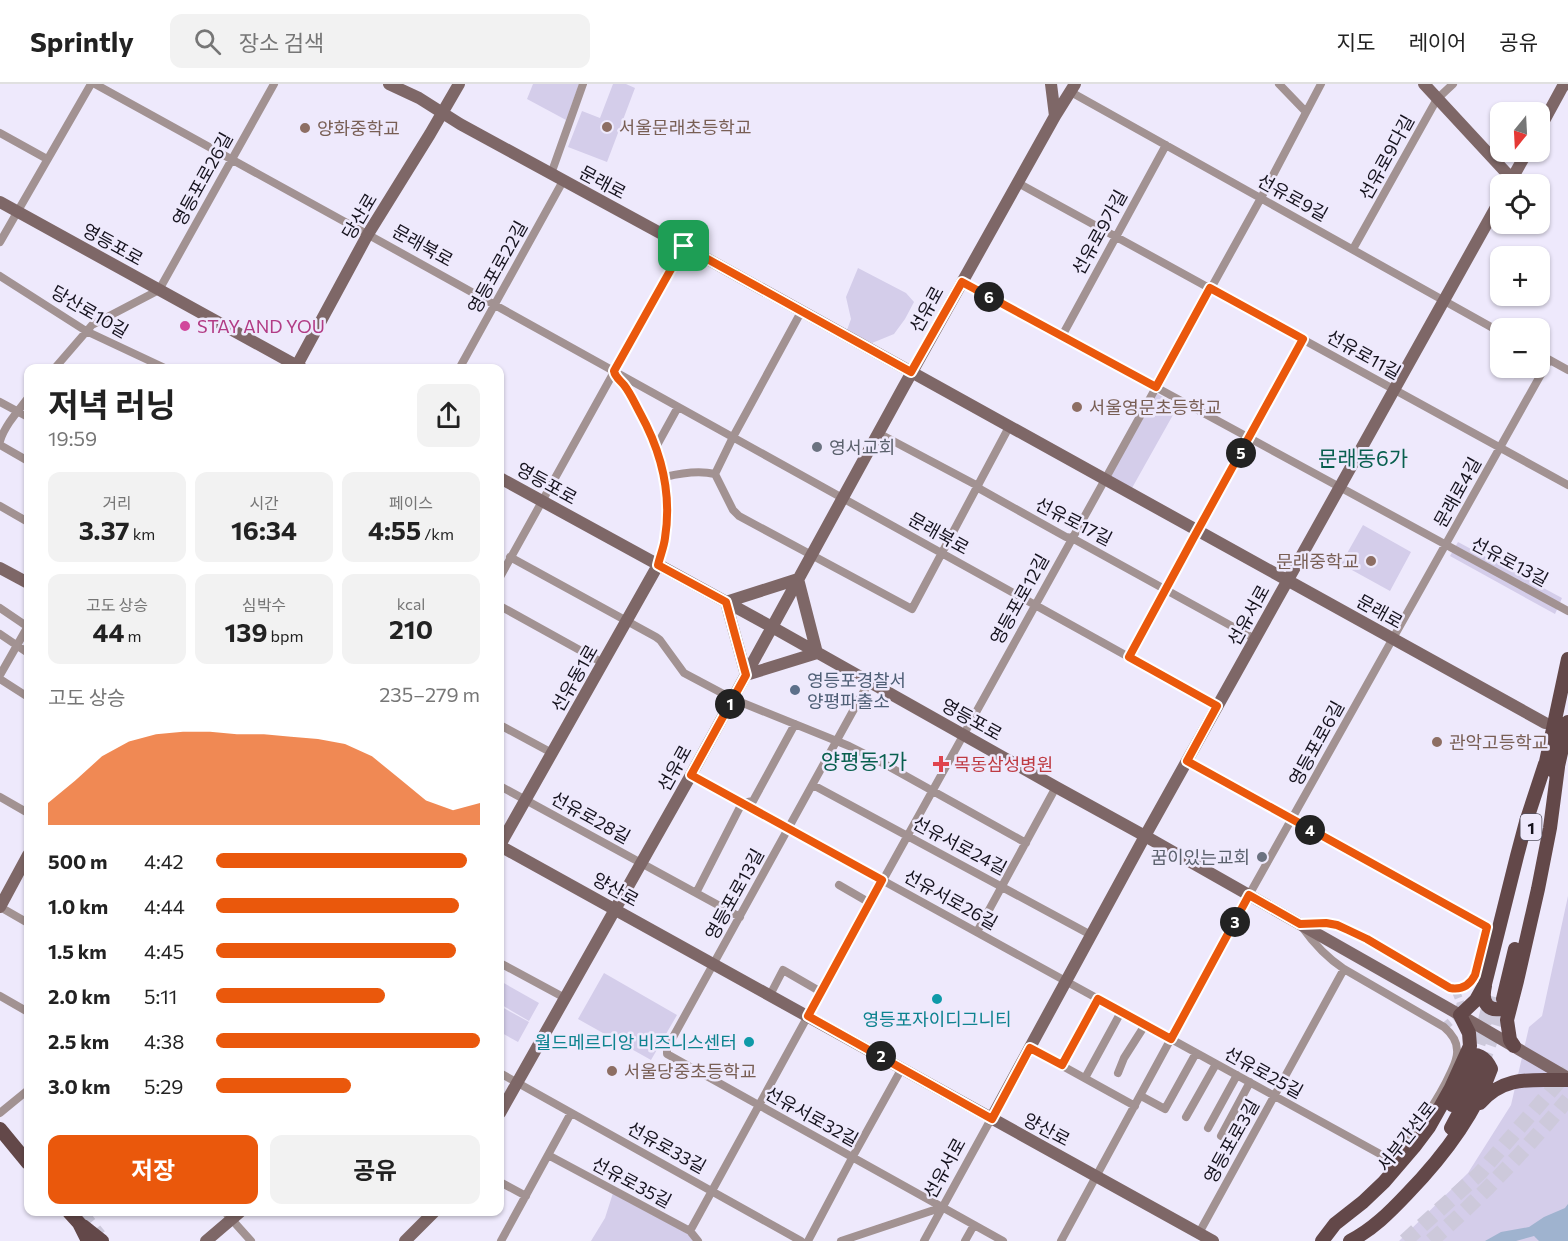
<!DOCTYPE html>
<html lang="ko">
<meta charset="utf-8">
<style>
:root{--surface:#fff;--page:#f2f2f2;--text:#222;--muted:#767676;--line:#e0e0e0;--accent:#ea580c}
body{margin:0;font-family:Commissioner,"Noto Sans KR",sans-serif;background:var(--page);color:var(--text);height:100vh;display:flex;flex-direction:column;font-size:22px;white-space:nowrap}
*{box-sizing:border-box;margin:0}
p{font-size:20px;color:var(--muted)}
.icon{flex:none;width:33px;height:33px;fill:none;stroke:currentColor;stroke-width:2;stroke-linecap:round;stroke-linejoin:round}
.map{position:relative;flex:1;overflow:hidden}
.details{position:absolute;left:24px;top:280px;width:480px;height:852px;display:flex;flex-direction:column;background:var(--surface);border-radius:12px;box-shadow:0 2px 4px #0004}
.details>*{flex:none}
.needle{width:39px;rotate:198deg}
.controls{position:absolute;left:1490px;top:18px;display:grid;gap:12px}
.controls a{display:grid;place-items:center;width:60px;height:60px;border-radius:12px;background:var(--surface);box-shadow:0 2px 4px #0004;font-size:30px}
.pin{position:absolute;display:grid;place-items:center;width:51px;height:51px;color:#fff;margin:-26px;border-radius:12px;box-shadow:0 3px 9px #0006}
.km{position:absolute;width:30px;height:30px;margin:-15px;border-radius:50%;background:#222;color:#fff;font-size:16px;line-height:30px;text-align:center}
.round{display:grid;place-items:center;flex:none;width:63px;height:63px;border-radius:12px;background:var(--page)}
.summary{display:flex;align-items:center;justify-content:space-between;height:102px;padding:0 24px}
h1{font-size:33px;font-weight:700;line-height:45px}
.stats{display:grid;grid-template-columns:repeat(3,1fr);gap:9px;height:102px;padding:6px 24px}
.stats div{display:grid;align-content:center;border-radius:12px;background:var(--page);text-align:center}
.stats b{font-size:26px;font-weight:700}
.stats small{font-size:16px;font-weight:400}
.stats p{font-size:16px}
.chart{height:168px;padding:12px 24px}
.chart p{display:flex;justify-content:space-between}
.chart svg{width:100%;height:108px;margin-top:6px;fill:var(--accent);opacity:.7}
.action{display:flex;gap:12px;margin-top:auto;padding:12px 24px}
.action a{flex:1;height:69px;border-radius:12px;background:var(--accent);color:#fff;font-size:24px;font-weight:700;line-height:69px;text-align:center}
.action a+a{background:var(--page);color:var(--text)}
ul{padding:0 24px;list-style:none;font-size:20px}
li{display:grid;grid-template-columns:96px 72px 1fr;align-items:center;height:45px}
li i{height:15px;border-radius:8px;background:var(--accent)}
header{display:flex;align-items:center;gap:36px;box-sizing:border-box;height:84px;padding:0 30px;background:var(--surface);border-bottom:2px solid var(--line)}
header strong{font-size:28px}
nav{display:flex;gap:33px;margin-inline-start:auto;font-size:21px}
.search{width:420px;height:54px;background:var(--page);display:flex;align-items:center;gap:15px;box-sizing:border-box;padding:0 21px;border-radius:12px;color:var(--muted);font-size:22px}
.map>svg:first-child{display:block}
</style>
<header>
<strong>Sprintly</strong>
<div class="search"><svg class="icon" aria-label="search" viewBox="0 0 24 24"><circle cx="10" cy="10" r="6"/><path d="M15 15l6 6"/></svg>장소 검색</div>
<nav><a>지도</a><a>레이어</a><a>공유</a></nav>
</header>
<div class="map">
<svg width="1568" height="1157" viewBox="0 0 1568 1157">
<rect width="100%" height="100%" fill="#eee9fc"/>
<path fill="#d4cdea" d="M533,0H579L566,36L527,15Z
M613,0H626L635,4L607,78L568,63L582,27L600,34Z
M858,184L906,209L914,218L905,235L894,250L872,259L847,246L851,235L846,213Z
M1156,309L1178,322L1132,404L1110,392Z
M1363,441L1411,468L1390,507L1341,480Z
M1458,458L1562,514L1555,530L1450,472Z
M1568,812V1157H1399L1468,1089L1511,1021L1529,943L1542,932Z
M604,889L677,931L651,976L578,935Z
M502,898L539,919L529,937L500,920V902Z
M500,922L529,938L518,958L500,948Z
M613,1109L688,1150L694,1157H591L605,1134Z"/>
<path fill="#9fb3cf" d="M1568,1120V1157H1539L1534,1152L1516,1157H1485L1501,1148L1529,1143L1544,1133L1565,1124Z"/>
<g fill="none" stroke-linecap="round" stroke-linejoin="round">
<path stroke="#cdc9db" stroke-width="8" stroke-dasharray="8 4" stroke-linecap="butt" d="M1444,943L1455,934L1461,920L1455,905"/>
<path stroke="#cdc9db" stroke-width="14" stroke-dasharray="14 7" stroke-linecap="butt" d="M1472,980L1482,949L1491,912
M1482,981L1492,953L1503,915"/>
<path stroke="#cdc9db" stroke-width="15" stroke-dasharray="15 8" stroke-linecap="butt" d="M80,1128L99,1152
M1405,1157L1480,1089L1568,987
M1431,1157C1481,1114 1526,1065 1568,1015"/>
<path stroke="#a29292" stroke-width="8" d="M95,0L385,160L1217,622
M1279,0L1306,28
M1069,7L1500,248
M0,49L47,75
M551,90L583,0
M1018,99L1568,401
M0,158L91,0
M1353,165L1437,15L1453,0
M0,192L86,247L167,285
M962,198L1568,527
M1062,252L1166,61
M1539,270L1568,286
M54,285L92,241L159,206L274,0
M459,285L563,97
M614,289C617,294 622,298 625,303C655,347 673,401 665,454C664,463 660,472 658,481
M0,318L28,333
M878,349L978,402L980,405L1066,453L1072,454L1255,555
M0,357C5,341 18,327 28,314
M0,361L28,377
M656,363L678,323
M715,390L733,426L739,432L912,525L1009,343
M715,390L733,353L801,228
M665,393C681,389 698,386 715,390
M0,422L28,438
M510,473L656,553L660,556L684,589L733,615L849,662L879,677L1026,759
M500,493L684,162
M500,522L603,579
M0,524L28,543
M0,550L28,569
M1129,573L1194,453L1303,255
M0,591L28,542
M0,595L28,613
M869,598L667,964V970L1003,1157
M500,641L552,669
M1187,677L1487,843L1475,891C1468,903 1458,907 1445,901L1367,855L1337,841L1326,839L1302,840
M691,691L1391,1076C1415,1049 1436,1021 1451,988C1454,981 1458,974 1457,966C1457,956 1451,949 1444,943L1344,885C1326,873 1314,860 1302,843
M813,701L1091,851
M500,702L740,833
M0,713L28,729
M839,801L870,819
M696,809L739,725L743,719L753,717L795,640
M0,823L28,839
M977,848L1056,703
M500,879L565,914
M770,911L783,886L821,908
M0,912L28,928
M1030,964L1135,1022
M1062,982L1098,915
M500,989L801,1157
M1118,989L1124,974L1145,941
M1085,994L1121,928
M1141,1012L1165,1025L1196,969
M0,1029L28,1006
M1186,1033L1216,980
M1208,1044L1237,991
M1221,1052L1250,998
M548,1071L690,1147L698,1157
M500,1098L526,1112
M225,1128L251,1157
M690,1147L821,908L1261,114L1321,0
M1199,1149L1344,885
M501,1157L571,1029
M808,1157L852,1074L902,984
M841,1157L943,1123
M924,1157L991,1035
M965,1157L974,1141
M1061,1157L1249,811L1549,276"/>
<path stroke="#7e6767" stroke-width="12" d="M389,0L419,14L460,40L684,162L1545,639
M1051,0L1055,32
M1424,0L1512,95
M1539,46L1563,2L1567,0
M1509,100L1527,68
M0,118L303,285
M295,285L368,150L430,50L459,0
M500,394L772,543L1056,703L1145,752L1460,931L1568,994
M0,484L28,499
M798,495L817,569L746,591L726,518Z
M500,761L658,481
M500,762L1213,1157
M0,823L28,771
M500,1029L691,691L903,304L1055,32L1075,0
M991,1035L1145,752L1500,116
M206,1157L240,1128
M405,1157L434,1128"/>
<path stroke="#634849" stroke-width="14" d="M1544,687L1568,575
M1556,691L1568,638
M1485,902C1481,919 1488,930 1507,923L1512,913
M1503,915L1515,865
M1514,962L1510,956L1507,936L1517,897L1538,805L1550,744L1558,683
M1480,1019C1505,990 1534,997 1568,996
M1452,1021L1463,1002L1472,980
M1451,1044L1469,1010L1482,981
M0,1045L28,1079
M69,1128L79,1139L88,1157
M83,1142L102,1157
M1322,1157L1335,1140L1363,1118L1384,1098L1414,1063L1429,1043L1451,1004L1470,962L1469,949L1460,931L1476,916L1485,900L1517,772L1526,738L1545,680
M1350,1157C1372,1146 1390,1128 1407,1110C1442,1074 1474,1033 1491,985C1486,974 1477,967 1465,974"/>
</g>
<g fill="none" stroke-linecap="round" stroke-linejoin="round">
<g stroke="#fff" stroke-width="12">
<path id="route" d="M684,162L911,288L962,198L1156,303L1210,204L1303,255L1194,453L1129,573L1217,622L1187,677L1487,843L1475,891C1470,901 1462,906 1450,904L1367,855L1348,846L1337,841L1326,839L1300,840L1249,811L1171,955L1098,915L1062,981L1030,964L992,1035L808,932L882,796L691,691L746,591L726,518L658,481C660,472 664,463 665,454C672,410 661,367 640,329C635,320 631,310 624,301C620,296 615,293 614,287Z"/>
</g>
<use href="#route" stroke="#ea580c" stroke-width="8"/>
</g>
<g fill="#8d6e63" stroke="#eee9fc" stroke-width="2">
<circle cx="607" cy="43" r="6"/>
<circle cx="305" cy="44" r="6"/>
<circle cx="1077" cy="323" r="6"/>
<circle cx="1371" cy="477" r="6"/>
<circle cx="1437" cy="658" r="6"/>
<circle cx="612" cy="987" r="6"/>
</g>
<circle fill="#d1479c" stroke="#eee9fc" stroke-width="2" cx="185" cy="242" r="6"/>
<g fill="#6b7280" stroke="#eee9fc" stroke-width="2">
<circle cx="817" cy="363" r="6"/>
<circle cx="1262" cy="773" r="6"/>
</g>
<circle fill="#5c6f8a" stroke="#eee9fc" stroke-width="2" cx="795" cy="606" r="6"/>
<path fill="#e0444e" stroke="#eee9fc" stroke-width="2" d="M938 671h6v6h6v6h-6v6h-6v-6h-6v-6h6z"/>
<g fill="#0f9aa8" stroke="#eee9fc" stroke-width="2">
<circle cx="937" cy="915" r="6"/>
<circle cx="749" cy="958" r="6"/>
</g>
<g text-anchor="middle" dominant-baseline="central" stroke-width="5" stroke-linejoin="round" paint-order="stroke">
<rect fill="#eee9fc" stroke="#565260" stroke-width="1.5" x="1520.5" y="730" width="21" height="26" rx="4.5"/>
<g font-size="16" font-weight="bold" fill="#15121d">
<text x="1531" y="743">1</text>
</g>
<g font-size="18" fill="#785e54" stroke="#eee9fc" text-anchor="start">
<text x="619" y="43">서울문래초등학교</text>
<text x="317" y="44">양화중학교</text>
<text x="1089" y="323">서울영문초등학교</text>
<text x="1359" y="477" text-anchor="end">문래중학교</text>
<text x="1449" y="658">관악고등학교</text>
<text x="624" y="987">서울당중초등학교</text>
</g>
<g font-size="18" fill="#15121d" stroke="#eee9fc">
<text transform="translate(1386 73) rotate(-61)">선유로9다길</text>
<text transform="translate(202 95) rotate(-61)">영등포로26길</text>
<text transform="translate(603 98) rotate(28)">문래로</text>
<text transform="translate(1293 113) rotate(29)">선유로9길</text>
<text transform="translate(359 132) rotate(-59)">당산로</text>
<text transform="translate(1099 148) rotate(-61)">선유로9가길</text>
<text transform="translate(113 160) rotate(29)">영등포로</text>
<text transform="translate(423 161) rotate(29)">문래북로</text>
<text transform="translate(497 183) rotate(-61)">영등포로22길</text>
<text transform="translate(926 225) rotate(-61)">선유로</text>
<text transform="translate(90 227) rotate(30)">당산로10길</text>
<text transform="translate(1364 270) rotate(29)">선유로11길</text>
<text transform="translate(547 399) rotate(29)">영등포로</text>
<text transform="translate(1457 408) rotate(-61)">문래로4길</text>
<text transform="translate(1074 437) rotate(27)">선유로17길</text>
<text transform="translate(939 449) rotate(29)">문래북로</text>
<text transform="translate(1510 477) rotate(28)">선유로13길</text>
<text transform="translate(1019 515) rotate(-61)">영등포로12길</text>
<text transform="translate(1380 527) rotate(29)">문래로</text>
<text transform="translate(1248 531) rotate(-61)">선유서로</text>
<text transform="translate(574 594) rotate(-60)">선유동1로</text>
<text transform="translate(972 635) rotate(29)">영등포로</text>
<text transform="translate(1316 659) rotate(-61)">영등포로6길</text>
<text transform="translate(674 684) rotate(-61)">선유로</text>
<text transform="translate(591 733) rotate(29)">선유로28길</text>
<text transform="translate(960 761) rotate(28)">선유서로24길</text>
<text transform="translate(616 805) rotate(29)">양산로</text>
<text transform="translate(734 810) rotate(-61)">영등포로13길</text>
<text transform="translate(951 815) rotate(29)">선유서로26길</text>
<text transform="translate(1264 988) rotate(29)">선유로25길</text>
<text transform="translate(812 1032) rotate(29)">선유서로32길</text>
<text transform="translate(1047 1045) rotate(28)">양산로</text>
<text transform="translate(1406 1052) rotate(-52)">서부간선로</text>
<text transform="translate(1231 1057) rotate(-61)">영등포로3길</text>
<text transform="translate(667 1063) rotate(29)">선유로33길</text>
<text transform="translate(944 1084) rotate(-61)">선유서로</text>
<text transform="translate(632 1098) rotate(28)">선유로35길</text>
</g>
<g font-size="18" fill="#b23c85" stroke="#eee9fc" text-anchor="start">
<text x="197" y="242">STAY AND YOU</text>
</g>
<g font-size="18" fill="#5b616d" stroke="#eee9fc" text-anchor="start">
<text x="829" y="363">영서교회</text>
<text x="1250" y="773" text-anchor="end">꿈이있는교회</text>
</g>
<g font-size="18" fill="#4e5e75" stroke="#eee9fc" text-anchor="start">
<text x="807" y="596">영등포경찰서<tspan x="807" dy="21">양평파출소</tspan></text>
</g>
<g font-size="18" fill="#be3a42" stroke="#eee9fc" text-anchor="start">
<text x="954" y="680">목동삼성병원</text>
</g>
<g font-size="18" fill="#0d838f" stroke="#eee9fc">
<text x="937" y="935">영등포자이디그니티</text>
<text x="737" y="958" text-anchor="end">월드메르디앙 비즈니스센터</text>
</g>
<g font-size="21" fill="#085f4e" stroke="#eee9fc">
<text x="1363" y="373">문래동6가</text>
<text x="864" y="676">양평동1가</text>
</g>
</g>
</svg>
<div class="controls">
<a><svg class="needle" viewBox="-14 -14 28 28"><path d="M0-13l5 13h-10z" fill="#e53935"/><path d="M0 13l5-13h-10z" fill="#767676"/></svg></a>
<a><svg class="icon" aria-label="locate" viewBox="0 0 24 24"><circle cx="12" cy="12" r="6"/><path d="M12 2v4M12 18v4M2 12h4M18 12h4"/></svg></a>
<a>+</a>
<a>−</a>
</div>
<div class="pin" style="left:684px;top:162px;background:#1e9e55"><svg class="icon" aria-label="arrive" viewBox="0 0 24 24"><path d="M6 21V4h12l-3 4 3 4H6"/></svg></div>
<b class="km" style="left:730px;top:620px">1</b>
<b class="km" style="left:881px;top:972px">2</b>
<b class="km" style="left:1235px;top:838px">3</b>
<b class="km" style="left:1310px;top:746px">4</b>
<b class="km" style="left:1241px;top:369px">5</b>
<b class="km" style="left:989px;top:213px">6</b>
<section class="details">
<div class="summary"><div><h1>저녁 러닝</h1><p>19:59</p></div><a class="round"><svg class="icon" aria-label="share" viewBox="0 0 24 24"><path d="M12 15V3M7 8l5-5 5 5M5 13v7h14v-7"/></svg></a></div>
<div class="stats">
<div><p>거리</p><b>3.37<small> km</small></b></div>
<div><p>시간</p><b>16:34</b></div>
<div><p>페이스</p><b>4:55<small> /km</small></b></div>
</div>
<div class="stats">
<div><p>고도 상승</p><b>44<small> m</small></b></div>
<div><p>심박수</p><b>139<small> bpm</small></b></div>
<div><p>kcal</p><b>210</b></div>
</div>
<div class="chart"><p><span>고도 상승</span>235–279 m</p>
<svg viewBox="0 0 160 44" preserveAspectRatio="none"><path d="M0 44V35L10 26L20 16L30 10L40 7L50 6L60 6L70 7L80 7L90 8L100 9L110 11L120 16L130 25L140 34L150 38L160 35V44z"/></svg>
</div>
<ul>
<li><b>500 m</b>4:42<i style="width:95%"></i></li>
<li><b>1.0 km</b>4:44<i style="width:92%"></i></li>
<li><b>1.5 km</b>4:45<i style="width:91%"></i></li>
<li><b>2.0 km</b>5:11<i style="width:64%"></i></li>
<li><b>2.5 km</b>4:38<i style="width:100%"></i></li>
<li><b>3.0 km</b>5:29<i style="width:51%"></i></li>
</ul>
<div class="action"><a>저장</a><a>공유</a></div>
</section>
</div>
